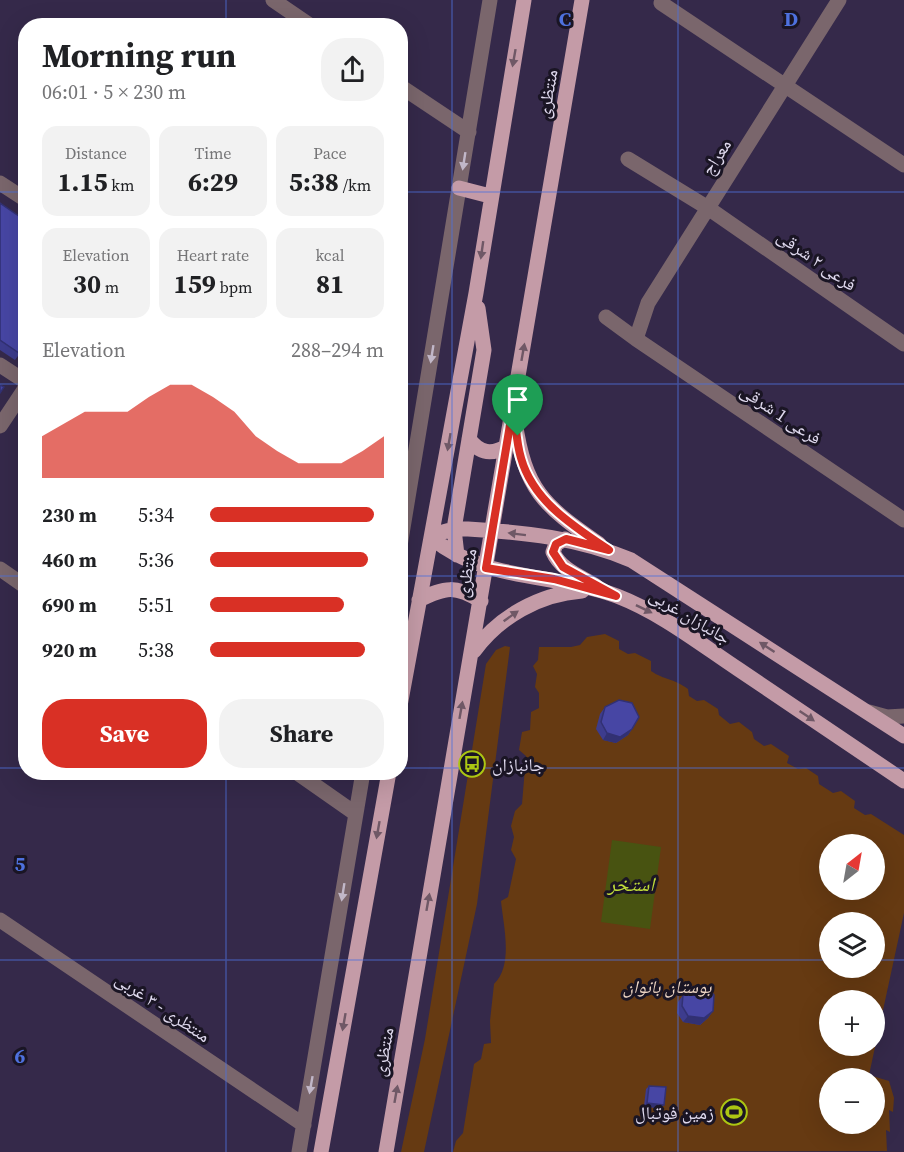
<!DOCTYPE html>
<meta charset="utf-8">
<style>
:root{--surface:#fff;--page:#f2f2f2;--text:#202124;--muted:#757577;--accent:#d93025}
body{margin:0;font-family:"Source Serif 4","Noto Naskh Arabic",serif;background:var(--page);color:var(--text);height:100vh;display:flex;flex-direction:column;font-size:22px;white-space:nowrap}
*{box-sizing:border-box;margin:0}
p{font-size:20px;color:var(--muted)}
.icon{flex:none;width:33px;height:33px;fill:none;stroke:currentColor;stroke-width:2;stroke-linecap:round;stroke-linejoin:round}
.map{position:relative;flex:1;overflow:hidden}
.details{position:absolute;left:18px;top:18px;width:390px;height:762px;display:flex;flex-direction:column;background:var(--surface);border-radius:24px;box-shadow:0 6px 24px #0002}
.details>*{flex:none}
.needle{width:39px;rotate:31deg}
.tools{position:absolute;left:819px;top:834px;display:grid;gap:12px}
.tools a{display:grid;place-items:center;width:66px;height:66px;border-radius:50%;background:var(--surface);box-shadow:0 6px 24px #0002;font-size:30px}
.pin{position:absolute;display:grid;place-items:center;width:51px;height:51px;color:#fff;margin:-62px -26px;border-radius:50% 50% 50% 0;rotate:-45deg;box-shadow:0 0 6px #0007}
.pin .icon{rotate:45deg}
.round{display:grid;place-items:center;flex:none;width:63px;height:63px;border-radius:24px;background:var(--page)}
.summary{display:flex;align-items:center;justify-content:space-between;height:102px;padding:0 24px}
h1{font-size:33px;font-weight:700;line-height:45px}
.stats{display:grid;grid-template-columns:repeat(3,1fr);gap:9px;height:102px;padding:6px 24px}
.stats div{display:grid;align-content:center;border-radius:15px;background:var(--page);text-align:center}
.stats b{font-size:26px;font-weight:700}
.stats small{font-size:16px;font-weight:400}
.stats p{font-size:16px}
.chart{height:168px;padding:12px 24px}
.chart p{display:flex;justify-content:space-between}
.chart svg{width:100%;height:108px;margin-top:6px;fill:var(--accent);opacity:.7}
.button{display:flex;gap:12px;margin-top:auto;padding:12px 24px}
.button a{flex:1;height:69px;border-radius:24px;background:var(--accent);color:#fff;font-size:24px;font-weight:700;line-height:69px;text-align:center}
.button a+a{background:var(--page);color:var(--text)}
ul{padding:0 24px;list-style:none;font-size:20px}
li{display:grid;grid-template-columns:96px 72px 1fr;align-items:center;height:45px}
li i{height:15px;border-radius:8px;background:var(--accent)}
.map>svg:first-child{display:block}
</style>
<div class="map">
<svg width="904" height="1152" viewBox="0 0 904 1152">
<rect width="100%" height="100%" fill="#35294a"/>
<path fill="#663a12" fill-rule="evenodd" d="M605,634L619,641V649L628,654L635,653L651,661V671C664,680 673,678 688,689L689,696L697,701L704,700L718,709L719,715L730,724L739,722L752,732L754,739L764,746L771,744L789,756L787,763L798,769L806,768L818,776L819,784L833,793L841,791L855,801L854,808L865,815L871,814L904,835V913L869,1075L889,1081L894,1098L893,1112L889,1110L890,1132L886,1130L887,1151L453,1152L456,1141L463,1133L474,1064L481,1059L484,1044L491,1043L490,1021L494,984C514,965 503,924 501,901L508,897L516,859L511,850L514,837L511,826L515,811L522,804L526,756L519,750L522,732L530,730L531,712L539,708V693L535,687L537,674L533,666L538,660L539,647H571L580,645L587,637ZM830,844H874V890H830ZM830,922H874V968H830ZM830,1000H874V1046H830ZM830,1078H874V1124H830Z
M505,646L510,647L477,904L424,1152H401L425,1039L486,664L496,650Z"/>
<path fill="#485311" d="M612,840L661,847L650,929L601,922Z"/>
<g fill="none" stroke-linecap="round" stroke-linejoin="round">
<path stroke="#7a666c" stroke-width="15" d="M273,0L311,26
M661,3L904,165
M400,86L469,132
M628,159L708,208L904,344
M0,183L26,200
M606,317L636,339L904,520
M636,339L648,303L839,0
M0,365L26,382
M0,426L26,387
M400,546L490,0
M0,569L26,587
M869,712L887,717L904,716
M296,772L356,814
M0,920L304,1125
M299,1152L363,772"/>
<path stroke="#c49ba7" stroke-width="15" d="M459,188L490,196
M515,421C525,490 543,505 599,544
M469,439C480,454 492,455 507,446
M432,535L454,529H468C523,532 579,538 631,560L904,736
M432,538C484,582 555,573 617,596C661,613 699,643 738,669C793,706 849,744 904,781
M565,539L556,544L553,552C561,570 580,576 596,586
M457,555L454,529L484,350L478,308
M419,600C446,587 455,585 481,601
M474,651C499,617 539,594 582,591
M400,706L476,293L524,0
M321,1152L389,772
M386,1152L582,0"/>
</g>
<path fill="#3d3c8d" d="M0,203L26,345L15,360L0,350Z
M605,707L632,729L628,735L616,743L603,740L596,729L600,714Z
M683,995L713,1011L708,1018L700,1025L683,1022L677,1013L678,1002Z
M649,1086L661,1109L644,1106L646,1089Z"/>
<path fill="#323173" d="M632,729L628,735L616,743L603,740L607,733Z
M713,1011L708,1018L700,1025L683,1022L688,1016Z
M647,1103L664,1105L661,1109L644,1106Z"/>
<path fill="#4746a4" stroke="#323173" stroke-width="1.5" d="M0,203L26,221V345L19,353L0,340Z
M0,385L4,387L0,393Z
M619,700L632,703L639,717L632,729L620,737L607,733L601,722L605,707Z
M690,987H707L714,995L713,1011L704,1018L688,1016L682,1006L683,995Z
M649,1086L666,1087L664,1105L647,1103Z"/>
<defs><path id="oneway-solid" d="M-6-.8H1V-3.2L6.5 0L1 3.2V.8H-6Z" transform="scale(1.5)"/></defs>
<g fill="#6f5866">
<use href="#oneway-solid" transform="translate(514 58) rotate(100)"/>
<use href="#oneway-solid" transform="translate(482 250) rotate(98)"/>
<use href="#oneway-solid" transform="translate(523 352) rotate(-80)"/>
<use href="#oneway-solid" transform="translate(449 442) rotate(100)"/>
<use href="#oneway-solid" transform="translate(517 534) rotate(-173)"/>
<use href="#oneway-solid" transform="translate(644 609) rotate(26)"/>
<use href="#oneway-solid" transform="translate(511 616) rotate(-35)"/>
<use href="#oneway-solid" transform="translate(767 647) rotate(-147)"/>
<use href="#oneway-solid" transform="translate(461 710) rotate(-80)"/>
<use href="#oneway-solid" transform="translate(807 716) rotate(34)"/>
<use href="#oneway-solid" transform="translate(378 830) rotate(100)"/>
<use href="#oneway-solid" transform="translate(428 902) rotate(-80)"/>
<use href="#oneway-solid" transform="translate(344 1022) rotate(100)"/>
<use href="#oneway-solid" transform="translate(396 1094) rotate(-80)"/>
</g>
<g fill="#c1b7c8">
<use href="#oneway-solid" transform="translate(464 161) rotate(99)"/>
<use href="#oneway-solid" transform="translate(432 354) rotate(99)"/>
<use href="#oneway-solid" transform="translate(343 892) rotate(99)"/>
<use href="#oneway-solid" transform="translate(311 1085) rotate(100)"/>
</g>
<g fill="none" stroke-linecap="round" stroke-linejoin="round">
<g stroke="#fff" stroke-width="12">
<path id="route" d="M513,407C516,423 516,442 521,458C533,501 573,526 609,550L566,539L556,544L553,552L563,567L616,596L554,579L486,568Z"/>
</g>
<use href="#route" stroke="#d93025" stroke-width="8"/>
</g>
<path fill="none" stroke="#4e71de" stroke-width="1.5" stroke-opacity="0.55" d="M226,0V26M452,0V1152M678,0V1152M0,192H26M400,192H904M0,384H26M400,384H904M0,576H26M400,576H904M0,768H26M400,768H904M226,772V1152M0,960H830M874,960H904"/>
<defs>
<g id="bus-ring" transform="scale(1.35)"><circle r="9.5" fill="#1a1524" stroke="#acc613" stroke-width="1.5"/><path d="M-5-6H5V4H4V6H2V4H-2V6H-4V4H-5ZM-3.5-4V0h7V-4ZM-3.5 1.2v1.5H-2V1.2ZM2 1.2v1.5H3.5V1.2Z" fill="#acc613"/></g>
<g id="stadium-ring" transform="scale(1.35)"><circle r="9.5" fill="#1a1524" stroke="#acc613" stroke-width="1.5"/><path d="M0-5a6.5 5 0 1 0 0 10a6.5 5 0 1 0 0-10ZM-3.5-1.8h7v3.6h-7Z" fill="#acc613"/></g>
</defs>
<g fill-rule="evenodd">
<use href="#bus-ring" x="472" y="764"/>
<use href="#stadium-ring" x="734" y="1112"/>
</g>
<g text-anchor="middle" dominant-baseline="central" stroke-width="6" stroke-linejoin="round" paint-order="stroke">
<g font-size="18" fill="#e0daef" stroke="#1a1524">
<text transform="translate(547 94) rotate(-80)">منتظری</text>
<text transform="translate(716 157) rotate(-58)">معراج</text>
<text transform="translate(817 260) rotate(35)">فرعی ۲ شرقی</text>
<text transform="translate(781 414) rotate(34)">فرعی 1 شرقی</text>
<text transform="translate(466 573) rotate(-80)">منتظری</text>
<text transform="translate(690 616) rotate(31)">جانبازان غربی</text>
<text transform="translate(163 1007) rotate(34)">منتظری - ۳ غربی</text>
<text transform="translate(383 1052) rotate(-80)">منتظری</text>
</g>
<g font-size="18" fill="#e0daef" stroke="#1a1524" text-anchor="start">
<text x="492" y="764">جانبازان</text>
<text x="714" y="1112" text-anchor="end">زمین فوتبال</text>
</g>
<g font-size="18" font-style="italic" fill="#eed6c4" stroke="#1a1524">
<text x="667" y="986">بوستان بانوان</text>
</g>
<g font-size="20" font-style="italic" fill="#bed93a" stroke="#1a1524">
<text x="631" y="884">استخر</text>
</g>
</g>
<g font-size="20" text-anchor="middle" font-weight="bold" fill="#4e71de" stroke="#1a1524" stroke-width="6" stroke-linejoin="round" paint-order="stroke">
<text x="565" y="26">C</text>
<text x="791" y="26">D</text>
<text x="20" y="871">5</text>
<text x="20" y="1063">6</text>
</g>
</svg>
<div class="tools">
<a><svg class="needle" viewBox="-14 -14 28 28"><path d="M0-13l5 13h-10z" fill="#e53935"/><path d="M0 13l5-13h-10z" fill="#757577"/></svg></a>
<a><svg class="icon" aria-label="layers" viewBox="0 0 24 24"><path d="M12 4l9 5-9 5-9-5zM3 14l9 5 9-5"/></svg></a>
<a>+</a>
<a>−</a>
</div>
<div class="pin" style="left:518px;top:436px;background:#1e9e55"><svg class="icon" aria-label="arrive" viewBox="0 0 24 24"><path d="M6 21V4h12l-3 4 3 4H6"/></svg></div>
<section class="details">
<div class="summary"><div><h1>Morning run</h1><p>06:01 · 5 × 230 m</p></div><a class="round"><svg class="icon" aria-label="share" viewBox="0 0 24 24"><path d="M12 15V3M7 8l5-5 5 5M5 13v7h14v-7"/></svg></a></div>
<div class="stats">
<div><p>Distance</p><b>1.15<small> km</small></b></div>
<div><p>Time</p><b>6:29</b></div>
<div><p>Pace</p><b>5:38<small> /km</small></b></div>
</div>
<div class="stats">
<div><p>Elevation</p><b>30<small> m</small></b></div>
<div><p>Heart rate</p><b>159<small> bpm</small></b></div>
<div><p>kcal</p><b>81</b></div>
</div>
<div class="chart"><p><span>Elevation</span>288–294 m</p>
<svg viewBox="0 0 160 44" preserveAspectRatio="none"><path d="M0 44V27L10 22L20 17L30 17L40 17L50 11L60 6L70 6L80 11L90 17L100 27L110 33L120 38L130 38L140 38L150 33L160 27V44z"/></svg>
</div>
<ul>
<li><b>230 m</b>5:34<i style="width:94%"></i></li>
<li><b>460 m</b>5:36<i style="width:91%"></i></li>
<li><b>690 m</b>5:51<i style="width:77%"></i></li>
<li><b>920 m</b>5:38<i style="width:89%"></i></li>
</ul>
<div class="button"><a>Save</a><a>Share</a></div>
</section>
</div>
